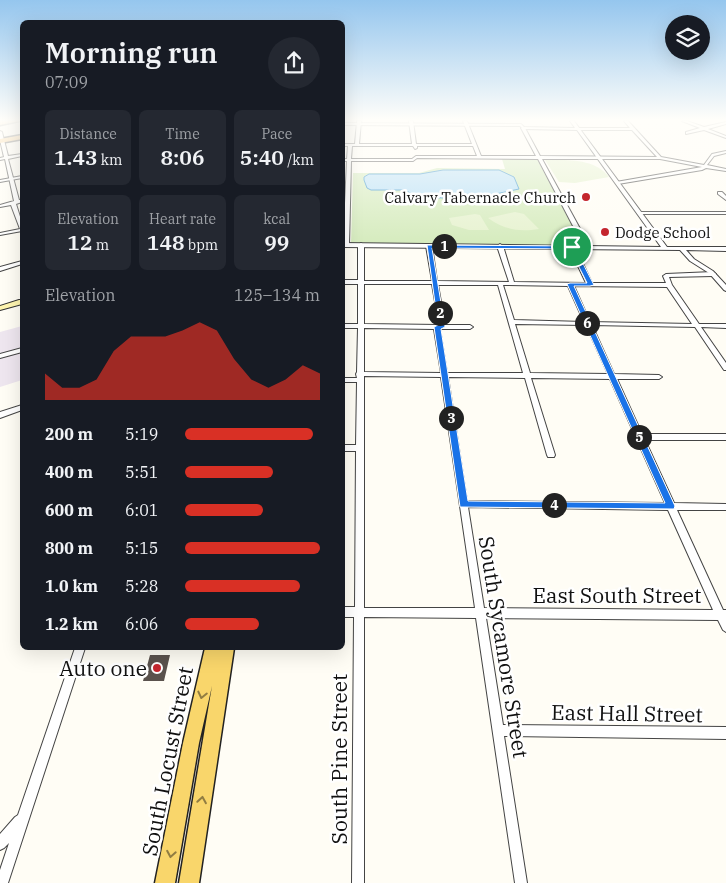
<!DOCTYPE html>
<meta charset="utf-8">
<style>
:root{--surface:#171b24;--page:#242831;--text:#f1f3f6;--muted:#9ea1a6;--accent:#d93025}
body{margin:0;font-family:"IBM Plex Serif",serif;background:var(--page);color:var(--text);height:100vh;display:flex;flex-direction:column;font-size:19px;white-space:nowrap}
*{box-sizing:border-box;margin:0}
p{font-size:16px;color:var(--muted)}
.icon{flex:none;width:28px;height:28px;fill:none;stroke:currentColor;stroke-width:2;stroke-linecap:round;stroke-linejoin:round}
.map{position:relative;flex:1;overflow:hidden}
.panel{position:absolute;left:20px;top:20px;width:325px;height:630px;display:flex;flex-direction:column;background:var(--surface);border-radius:8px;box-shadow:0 5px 20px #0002}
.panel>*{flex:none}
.buttons{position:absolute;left:665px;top:15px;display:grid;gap:10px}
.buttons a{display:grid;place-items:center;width:45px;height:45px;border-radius:50%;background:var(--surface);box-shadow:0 5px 20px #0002;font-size:25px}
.pin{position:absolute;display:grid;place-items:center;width:42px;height:42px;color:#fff;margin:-21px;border:2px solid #fff;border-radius:50%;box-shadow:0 1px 5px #0007}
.km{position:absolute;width:25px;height:25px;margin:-12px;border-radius:50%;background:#222;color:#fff;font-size:14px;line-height:25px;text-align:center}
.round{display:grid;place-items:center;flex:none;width:52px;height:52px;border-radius:26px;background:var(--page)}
.overview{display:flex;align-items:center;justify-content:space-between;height:85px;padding:0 25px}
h1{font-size:28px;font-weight:600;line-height:38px}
.metrics{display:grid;grid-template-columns:repeat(3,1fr);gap:8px;height:85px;padding:5px 25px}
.metrics div{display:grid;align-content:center;border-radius:8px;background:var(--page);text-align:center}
.metrics b{font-size:21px;font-weight:600}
.metrics small{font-size:14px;font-weight:400}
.metrics p{font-size:14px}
.chart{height:140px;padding:10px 25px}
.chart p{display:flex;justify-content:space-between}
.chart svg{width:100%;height:90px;margin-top:5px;fill:var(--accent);opacity:.7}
ul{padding:0 25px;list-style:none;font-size:16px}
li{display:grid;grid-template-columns:80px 60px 1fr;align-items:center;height:38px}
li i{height:12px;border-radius:6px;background:var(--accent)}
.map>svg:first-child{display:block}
</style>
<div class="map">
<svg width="726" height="883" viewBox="0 0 726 883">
<rect width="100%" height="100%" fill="#fffdf5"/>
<path fill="#eee6ef" d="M22,326V380L0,387V332Z"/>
<path fill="#d5ebbd" d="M502,159H537L583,246L351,244L353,173H419L437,168L505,169Z"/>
<path fill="#e6f2cf" d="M545,160C567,160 595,158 609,177L575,183L559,182Z
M515,212L524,214L539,229C519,232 505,230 488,218Z
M475,214L480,215L489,230H469L452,225L449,218Z"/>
<path fill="#b9e0f7" stroke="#3f96cf" d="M443,170H499L514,177L519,189L491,195H456V198C443,198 431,198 418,196C412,195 409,191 403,190H371L367,188L364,180V177L369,174H420Z"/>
<path fill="#5a524d" d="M150,655H170L164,681H143Z"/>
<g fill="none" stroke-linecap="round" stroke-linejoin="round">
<g stroke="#444" stroke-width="2">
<path id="minor" d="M357,121H361L359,144H412L409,121H413L416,144H472L463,121H467L481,156H536L521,128L523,127L525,128L540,156L657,157L632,130H578L576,129L578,128H630L624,121H628L661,157L704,165L712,154L726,151V153L714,156L707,165L726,169V171L706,168L702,170L618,184L616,183V182L702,167L660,159H542L590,247L587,249L584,247L538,159L417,158L413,161H351L349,245L346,247L343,245L347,161H342V159H347L348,146H342V144H355ZM352,146H413L415,149L417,148V146H473L477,156H416L412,159H351Z
M682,121H687L704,127L726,122V124L708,129L726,136V138L704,130L686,134V132L700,128Z
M0,131L2,132L8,156L22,154V156L8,159L19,200H22V202L16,204L22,223V231L0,235V233L20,229L11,205L0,207V205L14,201L5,159L0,160V158L4,157L0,140Z
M718,192H722L726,196V200L718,194Z
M637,212H726V214H639L637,213Z
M361,243L364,245V281H432L426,246L429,244L432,246L437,281L509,282L497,246L500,244L503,246L514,282L586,283L569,247L572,245L575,247L592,283H666L663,276L666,274L713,272L716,274L713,276L669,277L672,285L699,324H726V328L701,327L726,363V370H724L695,327L592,325L614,374L659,375L662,377L659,379H617L642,434H726V440H645L674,503L726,504V510H677L723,610H726V632L723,630L718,620L486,618L503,725L726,727V739L504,736L527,883H515L476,618L364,617V883H352L354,617H342V607H355L356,451H342V445H356L357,382H342V378H357L356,374L357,372L358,328H342V324H358V284H342V280H358V245ZM364,284H432L439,325L364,324ZM438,285H498L523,373H447L440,329H470L473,327L470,325H445ZM503,285L568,286L584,322L514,320ZM574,286L667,287L692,324L590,322ZM515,324L586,325L608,374L530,373ZM364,328L434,329L441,373L364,372ZM364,376L441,377L475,608H364ZM448,377L525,378L547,455L548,457H554L555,455L531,378L610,379L665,503L467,501ZM468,507L668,510L713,610L484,608Z
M22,261V264L0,271V267Z
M22,348V352L0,358V354Z
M22,405V410L0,418V412Z
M75,648H85L8,883H0V870L9,843L4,848L0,850V834L15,817L18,815Z"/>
</g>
<g stroke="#444" stroke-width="2">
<path id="tertiary" d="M570,121H574L667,247H726V251L686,250L694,259L713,271L726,285V291L724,290L709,273L690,261L680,250L342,247V243L661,247L577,130L523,129L520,126L342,125V123L521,124L524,127L575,128Z
M22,176V178L0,182V180Z"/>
</g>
<g stroke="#333" stroke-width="2">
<path id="secondary" d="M19,300H22V304L0,310V306Z"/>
</g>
<g stroke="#222" stroke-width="3">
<path id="primary" d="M205,648H234L199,883H179L212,686L199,743L175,883H155L183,743Z"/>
</g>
<g stroke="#222" stroke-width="3">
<path id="trunk" d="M0,121H19L0,125Z
M22,135V139L0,143V139Z"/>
</g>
<use href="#minor" fill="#fff" fill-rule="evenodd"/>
<use href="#tertiary" fill="#fff" fill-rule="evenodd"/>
<use href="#secondary" fill="#fff6b0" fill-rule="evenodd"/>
<use href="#primary" fill="#f9d66b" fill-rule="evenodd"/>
<use href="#trunk" fill="#f7bc64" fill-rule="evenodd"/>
</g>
<defs><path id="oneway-chevron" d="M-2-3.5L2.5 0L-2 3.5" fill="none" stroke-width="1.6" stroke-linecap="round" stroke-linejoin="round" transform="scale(1.25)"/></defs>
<g stroke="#917d42">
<use href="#oneway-chevron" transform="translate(202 695) rotate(103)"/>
<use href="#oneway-chevron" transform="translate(202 800) rotate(-81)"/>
<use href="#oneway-chevron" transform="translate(171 854) rotate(100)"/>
</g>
<linearGradient id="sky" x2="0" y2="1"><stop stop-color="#95c6ee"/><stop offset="0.49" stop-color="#fffefa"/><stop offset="1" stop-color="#fffefa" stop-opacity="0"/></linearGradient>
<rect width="726" height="245" fill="url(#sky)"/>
<path fill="#1a73e8" stroke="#fff" fill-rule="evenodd" d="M427,245L574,246L594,285L590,286H574L675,506L674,509L460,507L434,327L438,325ZM432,248L570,249L587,283H570L567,284L665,503L468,501L441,329L445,327Z"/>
<g fill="#c4262e" stroke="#fff" stroke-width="2">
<circle cx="586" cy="197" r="5"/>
<circle cx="605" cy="232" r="5"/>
<circle cx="157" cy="668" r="5"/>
</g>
<g text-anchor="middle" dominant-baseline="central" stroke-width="5" stroke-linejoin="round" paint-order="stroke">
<g font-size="15" fill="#111" stroke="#fff" text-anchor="end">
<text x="576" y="197">Calvary Tabernacle Church</text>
<text x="615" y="232" text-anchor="start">Dodge School</text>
</g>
<g font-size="21" fill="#111" stroke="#fff">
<text x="617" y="595">East South Street</text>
<text transform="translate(504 647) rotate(81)">South Sycamore Street</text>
<text transform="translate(627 713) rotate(1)">East Hall Street</text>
<text transform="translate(339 759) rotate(-90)">South Pine Street</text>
<text transform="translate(167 761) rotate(-79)">South Locust Street</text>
</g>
<g font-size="21" fill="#111" stroke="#fff" text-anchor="end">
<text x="147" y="668">Auto one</text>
</g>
</g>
</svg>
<div class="buttons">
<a><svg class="icon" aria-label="layers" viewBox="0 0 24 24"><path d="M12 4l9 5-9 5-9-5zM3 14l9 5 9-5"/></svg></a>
</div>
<div class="pin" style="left:572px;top:247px;background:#1e9e55"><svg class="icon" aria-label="arrive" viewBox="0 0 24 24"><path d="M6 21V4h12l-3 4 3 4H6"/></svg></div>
<b class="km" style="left:444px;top:246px">1</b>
<b class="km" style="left:440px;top:313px">2</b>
<b class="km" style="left:451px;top:418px">3</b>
<b class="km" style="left:554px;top:505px">4</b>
<b class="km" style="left:639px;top:437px">5</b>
<b class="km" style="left:587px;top:323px">6</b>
<section class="panel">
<div class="overview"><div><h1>Morning run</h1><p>07:09</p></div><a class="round"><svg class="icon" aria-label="share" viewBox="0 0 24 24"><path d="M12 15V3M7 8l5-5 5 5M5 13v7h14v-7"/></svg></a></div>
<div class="metrics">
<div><p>Distance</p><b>1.43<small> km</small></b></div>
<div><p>Time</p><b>8:06</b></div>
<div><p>Pace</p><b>5:40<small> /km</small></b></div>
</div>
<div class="metrics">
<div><p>Elevation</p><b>12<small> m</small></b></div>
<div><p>Heart rate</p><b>148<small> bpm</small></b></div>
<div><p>kcal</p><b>99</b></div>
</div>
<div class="chart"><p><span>Elevation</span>125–134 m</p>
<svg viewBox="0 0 160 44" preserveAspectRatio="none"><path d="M0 44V31L10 38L20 38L30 34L40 20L50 13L60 13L70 13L80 10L90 6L100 10L110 24L120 34L130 38L140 34L150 27L160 31V44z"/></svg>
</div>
<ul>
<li><b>200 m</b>5:19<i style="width:95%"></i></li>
<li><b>400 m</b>5:51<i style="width:65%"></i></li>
<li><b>600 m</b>6:01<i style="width:58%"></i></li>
<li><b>800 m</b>5:15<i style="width:100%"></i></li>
<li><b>1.0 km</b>5:28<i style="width:85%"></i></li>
<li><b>1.2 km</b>6:06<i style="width:55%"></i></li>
</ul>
</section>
</div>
